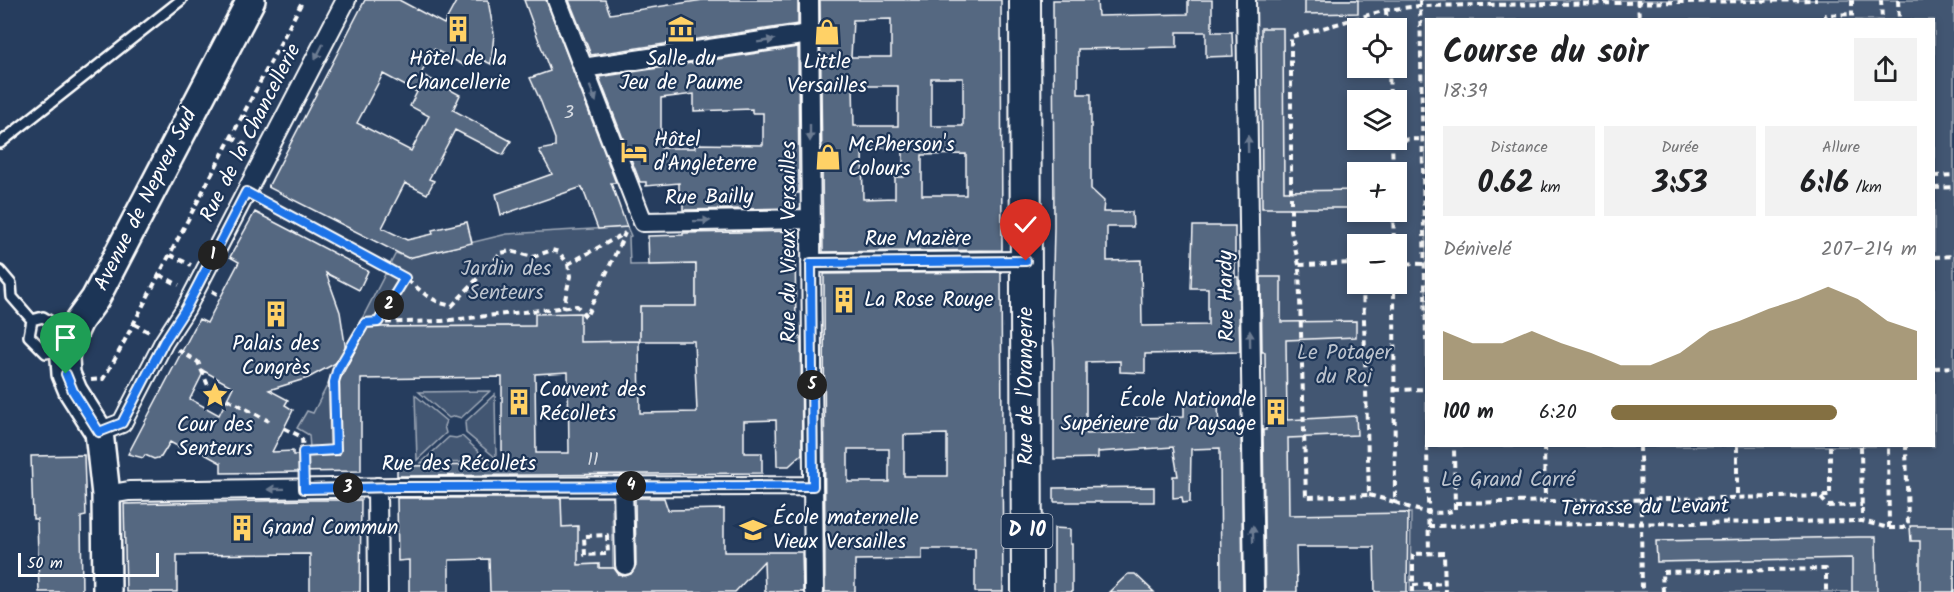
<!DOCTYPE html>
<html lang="fr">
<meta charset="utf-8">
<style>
:root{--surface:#fff;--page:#f2f2f2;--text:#202124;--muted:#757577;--accent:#847042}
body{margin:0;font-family:Kalam,sans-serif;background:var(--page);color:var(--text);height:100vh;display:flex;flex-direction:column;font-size:22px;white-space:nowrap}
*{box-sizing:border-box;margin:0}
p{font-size:20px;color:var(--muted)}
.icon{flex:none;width:33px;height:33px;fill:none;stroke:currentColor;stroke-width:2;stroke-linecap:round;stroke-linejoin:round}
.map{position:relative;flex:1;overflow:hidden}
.side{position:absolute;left:1425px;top:18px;width:510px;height:429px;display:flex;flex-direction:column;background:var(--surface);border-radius:0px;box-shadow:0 3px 9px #0003}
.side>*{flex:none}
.controls{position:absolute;left:1347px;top:18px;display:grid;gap:12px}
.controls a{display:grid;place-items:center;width:60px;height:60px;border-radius:0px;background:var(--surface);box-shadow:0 3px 9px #0003;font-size:30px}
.scale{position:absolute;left:18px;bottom:15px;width:141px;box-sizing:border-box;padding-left:6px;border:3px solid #fff;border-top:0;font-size:16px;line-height:21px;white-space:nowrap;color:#fff;-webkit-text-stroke:4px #1d3557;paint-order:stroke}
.pin{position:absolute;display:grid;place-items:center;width:51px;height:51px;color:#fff;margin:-62px -26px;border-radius:50% 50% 50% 0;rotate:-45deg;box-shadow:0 0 6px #0007}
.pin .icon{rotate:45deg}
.km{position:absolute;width:30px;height:30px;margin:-15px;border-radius:50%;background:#222;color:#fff;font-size:16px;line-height:30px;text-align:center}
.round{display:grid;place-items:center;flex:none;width:63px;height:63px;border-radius:0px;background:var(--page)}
.head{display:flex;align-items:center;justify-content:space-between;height:102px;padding:0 18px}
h1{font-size:33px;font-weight:600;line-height:45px}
.metrics{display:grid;grid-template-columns:repeat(3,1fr);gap:9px;height:102px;padding:6px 18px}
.metrics div{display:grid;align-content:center;border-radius:0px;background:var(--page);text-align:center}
.metrics b{font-size:30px;font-weight:600}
.metrics small{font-size:16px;font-weight:400}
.metrics p{font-size:16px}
.chart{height:168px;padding:12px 18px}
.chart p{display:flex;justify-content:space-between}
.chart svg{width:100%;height:108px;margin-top:6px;fill:var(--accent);opacity:.7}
ul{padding:0 18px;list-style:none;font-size:20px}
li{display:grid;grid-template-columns:96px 72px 1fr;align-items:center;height:45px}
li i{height:15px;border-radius:8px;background:var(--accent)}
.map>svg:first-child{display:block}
</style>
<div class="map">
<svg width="1954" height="592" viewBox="0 0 1954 592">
<rect width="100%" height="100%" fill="#263d5e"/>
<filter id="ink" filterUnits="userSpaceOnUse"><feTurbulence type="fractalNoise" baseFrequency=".0167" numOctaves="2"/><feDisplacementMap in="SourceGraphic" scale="12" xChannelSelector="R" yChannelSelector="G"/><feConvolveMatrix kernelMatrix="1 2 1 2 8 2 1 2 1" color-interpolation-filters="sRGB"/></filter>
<g filter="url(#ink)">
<path fill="#425672" stroke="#a0aab8" stroke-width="1.5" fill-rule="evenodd" d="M1253,0H1954V592H1410L1411,513L1264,518ZM1426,20H1934V446H1426ZM1358,28H1396V68H1358ZM1358,100H1396V140H1358ZM1358,172H1396V212H1358ZM1358,244H1396V284H1358Z
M627,227L631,236L629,237L630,265L696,264V306H640V341L580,342L535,326L367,327L359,342H350L396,253L408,258L507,234Z
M329,382L330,447L310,448L309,435L297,428L307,411L313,413Z
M490,391L461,418L455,416L449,418L419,392Z
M495,394V395L496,458L466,433L465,422Z
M415,395L446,421L444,426L446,433L417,460Z
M462,436L490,462L421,463L449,437L456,438Z
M561,497H612L613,568H599V564L566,565L577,526L561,527Z"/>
<path fill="#556781" stroke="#fff" stroke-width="1.5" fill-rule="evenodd" d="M365,0H399L444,24L457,0H488L494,34L491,64L481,59L479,63L469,58L465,66L434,49L421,74L460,95L453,110L511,141L503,155L455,130L429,179L434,181L427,194L405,183L382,228L407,240L433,234L432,230L467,222L472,243L408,258L268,187ZM383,74L417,92L410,106L429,116L411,151L357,123Z
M524,0H546L616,183H611L627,227L598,229L582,187L501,215L496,194L552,174L539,150L555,147V139L541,102L530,78L550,71Z
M569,0H605L610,14L703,0H798V24L591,55Z
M820,0H1001L1002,250L823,252ZM891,19V57H851L853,20ZM931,78H963V126H931ZM853,86H898V126H854ZM862,148H903V177H895V198L863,199ZM966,154V195H922V155Z
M1053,0H1097L1098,16L1188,14V0H1212V32H1232L1233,56L1206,57V32H1177V47L1078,49V94H1091V189L1104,201L1103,212H1132L1133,227H1107V261L1141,260L1142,326L1208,325V288H1191L1193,226H1235V277H1238L1240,352L1145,354V373L1120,372V361L1086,362V434L1136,432V418L1184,417V404L1218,403L1219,431L1241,430L1243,592H1221L1220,448L1191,449L1190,502L1183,503L1182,497L1173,498V476H1178L1173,447L1098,452V458L1054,459V353L1052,313L1054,227Z
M1305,0H1358V13L1305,14Z
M1261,28H1283L1284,191L1358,190V208H1262Z
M798,47L799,193H795V208L683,210V199H679V183L646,186V182H640L599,77ZM694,94V111L752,109V113H763V145L695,144V148H661V98Z
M255,212L368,271L359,290L326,273L340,312L347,357L308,378L269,390L288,400L285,405L293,410L272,452L293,451V455H339V381L367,327L535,326V314L580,313V342L639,341L640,413L697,412L694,341H640V306H696V264L649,265L648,236L683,235V233L795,231L796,337H801L802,454L789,466H777L776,420L744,421V453H762V473L397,476V466L502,465V377L361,379V471L221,473V463L190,446L188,452L170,442L161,457L154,459L145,455L143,458L128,454L199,319L207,323L239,262L230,257ZM204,371L233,387L219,415L190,399ZM568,372L569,453H536L535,374Z
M1001,272L1003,592H975V549H922V559L855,560V592H825L824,274ZM947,434V476H904V435ZM848,449H889V482H848Z
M1261,277H1281V322L1356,321V337L1286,340L1287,420L1356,416L1357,435L1288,438L1289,515L1408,513L1407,592H1375L1374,547H1296L1297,592H1265L1263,430H1266L1265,352H1262Z
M84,455L86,516L81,517L82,592H39L37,519H33L31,456Z
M1154,487V502H1054V488Z
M397,498H561L562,527L578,526V565L599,564V568H614L619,575L625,576L631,574L636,565L635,498H664L668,510L724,509V552H802L803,592H765L764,561L735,592H490L489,559L449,560V592H409V560L398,561Z
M310,500H361L360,592H310V554L177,555V592H126L124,504Z
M1910,526H1954V592H1920V541H1911Z
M1054,528L1070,529V544H1072V592H1054Z
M1859,537H1876L1877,592H1852V558L1657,562L1656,541Z
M1128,574H1135L1154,592H1109Z"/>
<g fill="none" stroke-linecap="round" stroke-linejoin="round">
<g stroke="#fff" stroke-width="14">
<path id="lane" d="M0,143L181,0
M0,271L11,284L12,297L32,320
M43,317L56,325L66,349L46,353L29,336L32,320Z"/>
</g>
<g stroke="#fff" stroke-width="22">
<path id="street" d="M557,0L643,222L811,219
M809,0L814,592
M1246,0L1254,592
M583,68L809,34
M811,263L1026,261
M99,432L122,423L164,342L186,308L346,0
M623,486L625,565
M377,487L378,592
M106,495L129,491L398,487L813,486"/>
</g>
<g stroke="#fff" stroke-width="32">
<path id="secondary" d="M107,592L106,495L99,432L73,391L66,374L65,359L66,349L79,321L95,299L251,0"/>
</g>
<g stroke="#fff" stroke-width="34">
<path id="primary" d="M1025,0L1027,592"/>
</g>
<path stroke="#fff" stroke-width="4" stroke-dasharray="6 4.5" stroke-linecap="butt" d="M1420,0L1426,340
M1638,0L1639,20
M1852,0V20
M1881,0L1882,20
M1898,0L1899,20
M1386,10L1387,28
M1824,20L1826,15L1852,14
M1389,68L1390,100
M243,116L261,125
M232,137L249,147
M1392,140L1393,172
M1392,140L1423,139
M1934,176L1954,175
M1934,188L1954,187
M260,199L405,278L426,295L440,303L452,306L501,253L510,251L533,257L552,250L559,252L568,264L570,276L563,309
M1393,212L1394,244
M170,255L191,265
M1934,257L1954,256
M1358,263L1299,265L1306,497L1369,495L1363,284
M1396,263L1426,264
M568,264L625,233
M1299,265L1291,231V37L1386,10L1420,6L1817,0
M160,275L179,285
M212,291L221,296
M379,321L405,278
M134,324L149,332
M178,350L198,362L210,390L269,421
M1934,368L1954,367
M91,380L103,379L114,361L303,0
M1395,390L1426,389
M284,428L302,437L304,473
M1427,446L1429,553
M1544,446L1545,500
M1640,446L1642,592
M1737,446V498
M1861,446L1862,521
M303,452L336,450L334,382L337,371L365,323L442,321L577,306L586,317L625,233
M1369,495L1395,502L1394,284
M1821,498L1828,506L1862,505
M1395,502C1414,510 1435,517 1455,510L1454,446
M1455,503L1830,496V446
M1428,526L1862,521L1889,528L1888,446
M1889,528H1903L1908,524L1906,446
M607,535L608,554L585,555L584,536Z
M1429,584V592
M1413,585L1445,583
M1413,592V554L1444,553L1445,592
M1663,592L1662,572L1826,569V592"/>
<use href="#lane" stroke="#1d3557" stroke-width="9"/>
<use href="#street" stroke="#1d3557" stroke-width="18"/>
<use href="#secondary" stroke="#1d3557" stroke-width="27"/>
<use href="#primary" stroke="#1d3557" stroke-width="30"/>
</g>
<defs><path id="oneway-solid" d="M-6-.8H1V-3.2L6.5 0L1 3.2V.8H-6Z" transform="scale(1.5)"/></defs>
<g fill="#6c7c92">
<use href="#oneway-solid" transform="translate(766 41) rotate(-9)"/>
<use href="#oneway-solid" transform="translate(319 52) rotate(117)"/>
<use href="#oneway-solid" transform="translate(593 94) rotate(69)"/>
<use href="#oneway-solid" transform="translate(810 133) rotate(90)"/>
<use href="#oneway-solid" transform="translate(1248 144) rotate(-91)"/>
<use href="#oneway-solid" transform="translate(702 221) rotate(-1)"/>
<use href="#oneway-solid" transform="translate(1250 339) rotate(-91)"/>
<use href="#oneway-solid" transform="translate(276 489) rotate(179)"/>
<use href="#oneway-solid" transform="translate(1253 534) rotate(-91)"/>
</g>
</g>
<g fill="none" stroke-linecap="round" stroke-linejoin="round" filter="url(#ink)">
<g stroke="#fff" stroke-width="12">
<path id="route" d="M66,374L73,391L99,432L122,423L164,342L186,308L246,192L405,278L378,322L365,323L337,371L334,382L336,450L303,452L304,489L398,487L813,486L811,263L1026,261"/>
</g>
<use href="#route" stroke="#1a73e8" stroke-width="8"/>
</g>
<defs>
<g id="building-bare" transform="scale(2.07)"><path d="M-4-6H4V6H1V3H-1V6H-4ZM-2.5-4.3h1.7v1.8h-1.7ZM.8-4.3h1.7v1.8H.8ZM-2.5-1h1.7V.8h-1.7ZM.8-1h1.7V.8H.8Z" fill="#ffd166" stroke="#1d3557" stroke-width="2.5" paint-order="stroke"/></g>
<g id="museum-bare" transform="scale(2.07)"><path d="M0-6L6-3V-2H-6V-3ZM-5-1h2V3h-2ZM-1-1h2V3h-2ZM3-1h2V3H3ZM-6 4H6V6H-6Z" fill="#ffd166" stroke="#1d3557" stroke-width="2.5" paint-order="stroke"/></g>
<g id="shop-bare" transform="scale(2.07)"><path d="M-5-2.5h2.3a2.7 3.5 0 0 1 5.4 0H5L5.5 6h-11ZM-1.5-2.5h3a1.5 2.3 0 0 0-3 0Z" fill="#ffd166" stroke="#1d3557" stroke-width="2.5" paint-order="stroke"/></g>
<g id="hotel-bare" transform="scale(2.07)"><path d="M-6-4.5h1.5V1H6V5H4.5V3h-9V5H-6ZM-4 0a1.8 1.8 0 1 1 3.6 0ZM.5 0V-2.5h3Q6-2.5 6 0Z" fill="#ffd166" stroke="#1d3557" stroke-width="2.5" paint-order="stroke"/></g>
<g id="sight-bare" transform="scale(2.07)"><path d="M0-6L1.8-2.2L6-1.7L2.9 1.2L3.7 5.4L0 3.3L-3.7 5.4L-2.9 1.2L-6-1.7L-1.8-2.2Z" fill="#ffd166" stroke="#1d3557" stroke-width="2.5" paint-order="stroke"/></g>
<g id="school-bare" transform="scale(2.07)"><path d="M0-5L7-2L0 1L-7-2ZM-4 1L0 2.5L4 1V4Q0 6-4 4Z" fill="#ffd166" stroke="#1d3557" stroke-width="2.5" paint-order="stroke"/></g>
</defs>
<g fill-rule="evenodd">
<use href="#building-bare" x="458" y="29"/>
<use href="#museum-bare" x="681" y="29"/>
<use href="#shop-bare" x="827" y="32"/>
<use href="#hotel-bare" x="634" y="152"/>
<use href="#shop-bare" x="828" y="157"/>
<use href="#building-bare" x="844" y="300"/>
<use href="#building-bare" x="276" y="314"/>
<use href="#sight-bare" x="215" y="395"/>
<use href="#building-bare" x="519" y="402"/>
<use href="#building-bare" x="1276" y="412"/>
<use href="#building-bare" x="242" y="528"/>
<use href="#school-bare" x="753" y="530"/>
</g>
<g text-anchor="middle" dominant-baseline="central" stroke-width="4.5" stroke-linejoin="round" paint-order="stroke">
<g font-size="18" fill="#d4d9e0">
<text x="569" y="113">3</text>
<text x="593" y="460">11</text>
</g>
<rect fill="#1d3557" stroke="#bbc2cd" stroke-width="1.5" x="1001.5" y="514" width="51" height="34" rx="4.5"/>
<g font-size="20" font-weight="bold" fill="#fff">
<text x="1027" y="531">D 10</text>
</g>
<g font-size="21" fill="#fff" stroke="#1d3557" text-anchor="start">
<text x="458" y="59" text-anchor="middle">Hôtel de la<tspan x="458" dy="24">Chancellerie</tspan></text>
<text x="681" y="59" text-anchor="middle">Salle du<tspan x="681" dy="24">Jeu de Paume</tspan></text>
<text x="827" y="62" text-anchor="middle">Little<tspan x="827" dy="24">Versailles</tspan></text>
<text x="654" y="140">Hôtel<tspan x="654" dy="24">d'Angleterre</tspan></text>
<text x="848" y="145">McPherson's<tspan x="848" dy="24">Colours</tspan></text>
<text x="864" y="300">La Rose Rouge</text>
<text x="276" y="344" text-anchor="middle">Palais des<tspan x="276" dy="24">Congrès</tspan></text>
<text x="539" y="390">Couvent des<tspan x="539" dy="24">Récollets</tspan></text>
<text x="1256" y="400" text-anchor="end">École Nationale<tspan x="1256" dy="24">Supérieure du Paysage</tspan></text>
<text x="215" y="425" text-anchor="middle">Cour des<tspan x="215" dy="24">Senteurs</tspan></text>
<text x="773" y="518">École maternelle<tspan x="773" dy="24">Vieux Versailles</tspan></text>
<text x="262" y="528">Grand Commun</text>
</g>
<g font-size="21" fill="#fff" stroke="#1d3557">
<text transform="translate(251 133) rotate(-63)">Rue de la Chancellerie</text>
<text transform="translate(709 198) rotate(-1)">Rue Bailly</text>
<text transform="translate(146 200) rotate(-63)">Avenue de Nepveu Sud</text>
<text x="918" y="239">Rue Mazière</text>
<text transform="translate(789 242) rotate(-90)">Rue du Vieux Versailles</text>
<text transform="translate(1227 296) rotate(-91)">Rue Hardy</text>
<text transform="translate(1026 386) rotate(-90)">Rue de l'Orangerie</text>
<text x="459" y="464">Rue des Récollets</text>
<text transform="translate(1645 508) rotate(-1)">Terrasse du Levant</text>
</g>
<g font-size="21" fill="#bdc4ce" stroke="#1d3557">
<text x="506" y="269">Jardin des<tspan x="506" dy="24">Senteurs</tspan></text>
<text x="1344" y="353">Le Potager<tspan x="1344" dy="24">du Roi</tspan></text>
<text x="1508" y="480">Le Grand Carré</text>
</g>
</g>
</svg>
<div class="controls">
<a><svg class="icon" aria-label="locate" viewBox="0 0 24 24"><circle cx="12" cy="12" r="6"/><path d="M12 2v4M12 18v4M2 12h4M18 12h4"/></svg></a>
<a><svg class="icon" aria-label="layers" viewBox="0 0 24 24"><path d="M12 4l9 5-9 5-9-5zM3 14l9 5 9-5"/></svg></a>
<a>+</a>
<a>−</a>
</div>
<div class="scale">50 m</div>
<div class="pin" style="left:66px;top:374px;background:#1e9e55"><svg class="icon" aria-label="arrive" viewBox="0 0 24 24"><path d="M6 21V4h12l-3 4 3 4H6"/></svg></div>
<div class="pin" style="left:1026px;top:261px;background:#d93025"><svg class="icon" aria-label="check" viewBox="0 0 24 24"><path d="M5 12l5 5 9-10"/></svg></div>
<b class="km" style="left:213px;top:255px">1</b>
<b class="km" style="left:389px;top:305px">2</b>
<b class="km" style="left:348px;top:488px">3</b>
<b class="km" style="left:631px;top:486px">4</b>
<b class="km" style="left:812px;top:385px">5</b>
<section class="side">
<div class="head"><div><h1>Course du soir</h1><p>18:39</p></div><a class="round"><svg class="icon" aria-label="share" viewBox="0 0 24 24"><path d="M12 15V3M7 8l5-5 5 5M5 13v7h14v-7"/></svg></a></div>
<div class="metrics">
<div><p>Distance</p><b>0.62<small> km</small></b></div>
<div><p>Durée</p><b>3:53</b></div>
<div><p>Allure</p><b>6:16<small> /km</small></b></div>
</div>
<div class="chart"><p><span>Dénivelé</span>207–214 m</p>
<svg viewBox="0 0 160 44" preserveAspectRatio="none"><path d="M0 44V24L10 29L20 29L30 24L40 29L50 33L60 38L70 38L80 33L90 24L100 20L110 15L120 11L130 6L140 11L150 20L160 24V44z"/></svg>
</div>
<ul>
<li><b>100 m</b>6:20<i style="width:74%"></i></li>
</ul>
</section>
</div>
